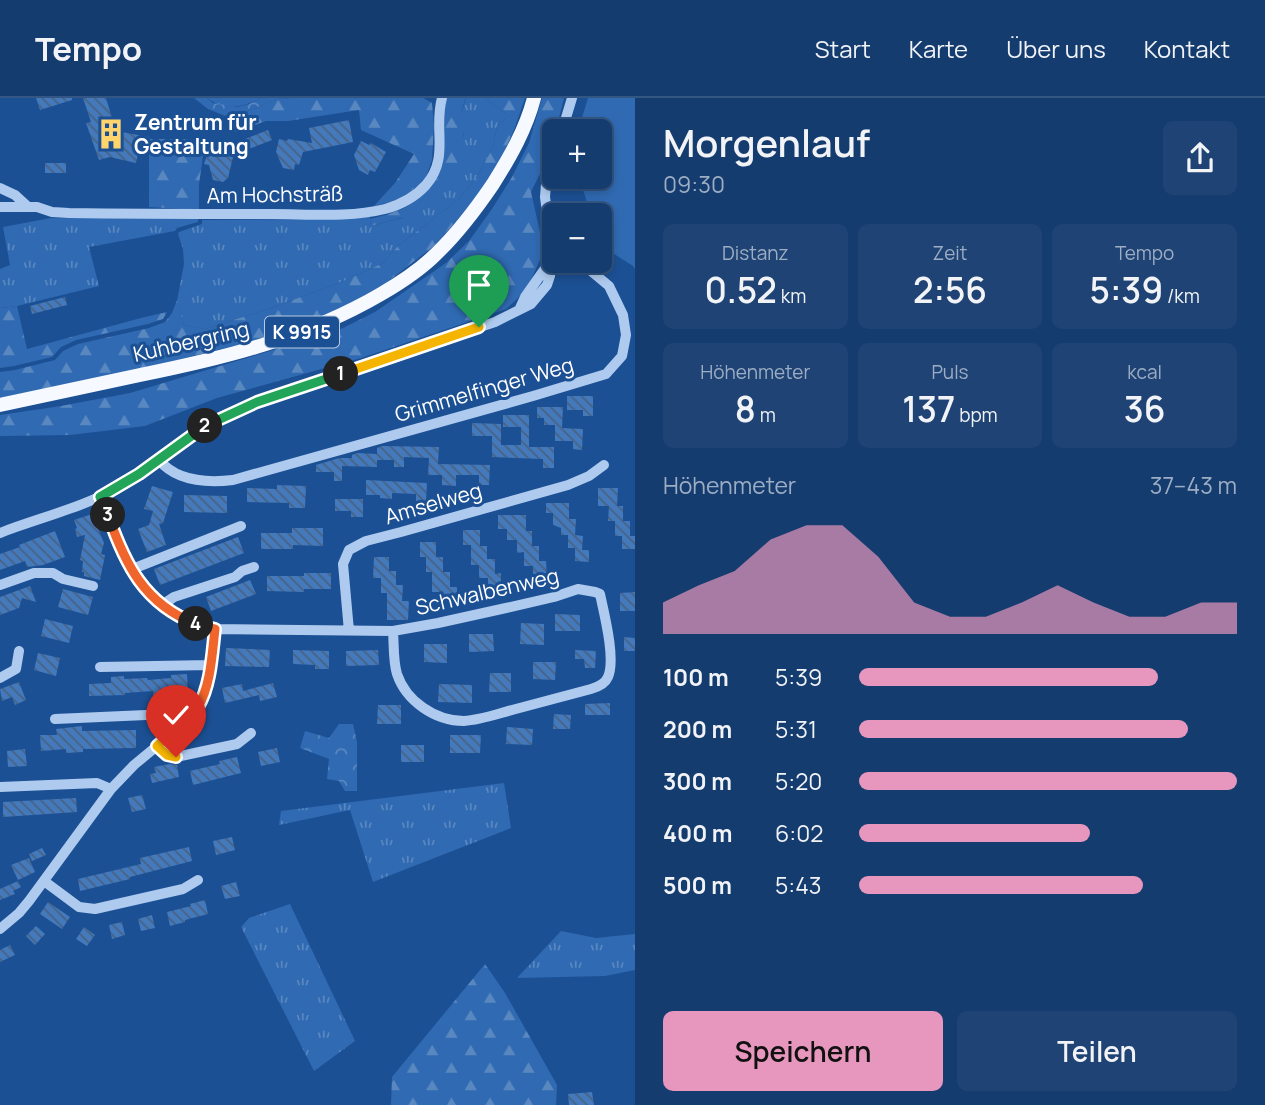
<!DOCTYPE html>
<html lang="de">
<meta charset="utf-8">
<style>
:root{--surface:#153c6f;--page:#1e4374;--text:#f1f3f6;--muted:#9dadc3;--line:#345682;--accent:#e797bd}
body{margin:0;font-family:Manrope,sans-serif;background:var(--page);color:var(--text);height:100vh;display:flex;flex-direction:column;font-size:26px;white-space:nowrap}
*{box-sizing:border-box;margin:0}
p{font-size:23px;color:var(--muted)}
.icon{flex:none;width:38px;height:38px;fill:none;stroke:currentColor;stroke-width:2;stroke-linecap:round;stroke-linejoin:round}
.map{position:relative;flex:1;overflow:hidden}
.panel{display:flex;flex-direction:column;background:var(--surface);width:630px}
.panel>*{flex:none}
.buttons{position:absolute;left:542px;top:21px;display:grid;gap:14px}
.buttons a{display:grid;place-items:center;width:70px;height:70px;border-radius:10px;background:var(--surface);box-shadow:0 4px 10px #0003,0 0 0 2px var(--line);font-size:35px}
.pin{position:absolute;display:grid;place-items:center;width:60px;height:60px;color:#fff;margin:-72px -30px;border-radius:50% 50% 50% 0;rotate:-45deg;box-shadow:0 0 7px #0007}
.pin .icon{rotate:45deg}
.km{position:absolute;width:35px;height:35px;margin:-18px;border-radius:50%;background:#222;color:#fff;font-size:19px;line-height:35px;text-align:center}
.round{display:grid;place-items:center;flex:none;width:74px;height:74px;border-radius:10px;background:var(--page)}
.head{display:flex;align-items:center;justify-content:space-between;height:119px;padding:0 28px}
h1{font-size:38px;font-weight:600;line-height:52px}
.metrics{display:grid;grid-template-columns:repeat(3,1fr);gap:10px;height:119px;padding:7px 28px}
.metrics div{display:grid;align-content:center;border-radius:10px;background:var(--page);text-align:center}
.metrics b{font-size:35px;font-weight:600}
.metrics small{font-size:19px;font-weight:400}
.metrics p{font-size:19px}
.chart{height:196px;padding:14px 28px}
.chart p{display:flex;justify-content:space-between}
.chart svg{width:100%;height:126px;margin-top:7px;fill:var(--accent);opacity:.7}
.cta{display:flex;gap:14px;margin-top:auto;padding:14px 28px}
.cta a{flex:1;height:80px;border-radius:10px;background:var(--accent);color:#111;font-size:28px;font-weight:600;line-height:80px;text-align:center}
.cta a+a{background:var(--page);color:var(--text)}
ul{padding:0 28px;list-style:none;font-size:23px}
li{display:grid;grid-template-columns:112px 84px 1fr;align-items:center;height:52px}
li i{height:18px;border-radius:9px;background:var(--accent)}
header{display:flex;align-items:center;gap:42px;box-sizing:border-box;height:98px;padding:0 35px;background:var(--surface);border-bottom:2px solid var(--line)}
header strong{font-size:33px}
nav{display:flex;gap:38px;margin-inline-start:auto;font-size:24px}
main{display:flex;flex:1;min-height:0}
.map>svg:first-child{display:block}
</style>
<header>
<strong>Tempo</strong>
<nav><a>Start</a><a>Karte</a><a>Über uns</a><a>Kontakt</a></nav>
</header>
<main>
<div class="map">
<svg width="635" height="1007" viewBox="0 0 635 1007">
<defs>
<pattern id="grass-tufts" width="24" height="20" patternUnits="userSpaceOnUse" patternTransform="scale(1.75)"><rect width="24" height="20" fill="#306ab2"/><path d="M3 7l-1-3M5 7V3M7 7l1-3M15 17l-1-3M17 17v-4M19 17l1-3" fill="none" stroke="#5988c1"/></pattern>
<pattern id="forest-firs" width="22" height="20" patternUnits="userSpaceOnUse" patternTransform="scale(1.75)"><rect width="22" height="20" fill="#306ab2"/><path d="M5 1l3.5 6h-7zM16 11l3.5 6h-7z" fill="#5988c1"/></pattern>
<pattern id="park-crowns" width="20" height="18" patternUnits="userSpaceOnUse" patternTransform="scale(1.75)"><rect width="20" height="18" fill="#306ab2"/><path d="M2 6a3 3 0 1 1 6 0M12 15a3 3 0 1 1 6 0" fill="none" stroke="#5988c1"/></pattern>
<pattern id="building-back-hatch" width="6" height="6" patternUnits="userSpaceOnUse" patternTransform="scale(1.75)"><rect width="6" height="6" fill="#4479bb"/><path d="M-1 5l2 2M0 0l6 6M5-1l2 2" fill="none" stroke="#486284"/></pattern>
</defs>
<rect width="100%" height="100%" fill="#1c5094"/>
<path fill="url(#grass-tufts)" d="M207,0H261C242,10 225,13 207,0Z
M466,0H485L505,15V21L497,28L493,49L478,77L459,101L398,148L383,165L344,183L271,210L205,231L184,227L177,203L184,166L183,151L178,136L179,134L202,126V122L297,121L370,119L371,128L402,120L464,38L460,18Z
M150,119L198,120V124L177,130L175,133L89,149L99,188L17,208L0,210V171L10,167L3,129L51,120Z
M504,685L511,730L373,784L350,712L279,727L281,713Z
M290,806L355,943L314,973L241,829L249,820Z
M561,833L596,840L635,836V872L605,878L517,880Z"/>
<path fill="url(#forest-firs)" d="M292,0H423L432,5L434,28L432,62L425,82L402,100L373,109L395,85L414,56L361,32L359,12L288,23H266L235,34L230,20L278,1Z
M447,0H466C456,21 466,24 463,42C460,63 448,91 432,105C417,117 390,123 371,128L370,121L389,116L404,110L414,104L433,84L443,17Z
M485,0H525L514,32L499,65L469,109L434,148L386,185L325,219L262,241L149,269L0,300V274L15,272L55,262L63,253L78,246L149,230L165,224L172,215L177,202L184,227L205,231L271,210L344,183L383,165L398,148L459,101L478,77L493,49L497,28L505,21V15Z
M542,0H564L550,55L531,94L544,152L529,187L518,200L506,211L361,260L217,300L145,328L70,337L0,338V317L61,308L130,295L337,233L375,214L446,165L469,143L492,111L512,79L529,45Z
M149,56L203,57L199,87V112L149,109Z
M17,208L27,251L141,220L167,214L163,221L148,226L76,242L61,249L52,259L14,268L0,270V210Z
M485,866L505,895L557,987L556,1007H391L392,979Z"/>
<path fill="url(#park-crowns)" d="M194,0H207L213,5L237,9L249,6L261,0H292L278,1L230,20L208,11Z
M339,626H353L357,644V693H345L339,683L327,681L329,661L300,650L305,633L329,640Z"/>
<path fill="#306ab2" d="M588,0H635V171L633,168L600,147V117H591L579,79H600V33H578Z"/>
<path fill="url(#building-back-hatch)" d="M36,0H72V2L40,12Z
M83,0H106L116,33L149,39L148,41H191V51H139L136,65L110,59L99,62L86,25L91,24Z
M349,22L353,44L303,54L299,67L295,66L294,72L283,70L276,54L279,41L287,43L288,41L312,45L309,30Z
M268,32L272,42L233,57L230,47Z
M361,43L369,47L371,45L386,54L375,74L370,72L368,77L359,72L354,57Z
M208,54L233,59L228,80L223,84L213,82L209,67L204,66Z
M45,65H66V75H45Z
M65,199L67,207L32,216L30,208Z
M567,298H593V318H583V312H567Z
M537,309H563L562,330L583,331L582,352L573,351V343H555V327H544V320H537Z
M503,317H529V349H554V370H543V361L492,359V338H472V325L501,326V347H521V329H503Z
M382,348L439,349L438,366L490,367L489,387H479V377H456V388L442,387V377H428L429,360L404,359V369H394V362H377V350Z
M357,355L377,356V369L342,368V383H334V374H316V367L339,360H352V357Z
M366,382L427,385L426,404L416,403V396L392,395V401L380,400V397H366Z
M277,387L306,388L305,410H289V405L247,404V390L277,391Z
M152,388L173,394L163,425L159,426L166,447L147,454L138,431L149,427L153,413L144,411Z
M598,390H618L617,408H623V423H630V438H635V451H622V438H615V423H608L609,408H598Z
M184,397L227,398V415L184,414Z
M335,401H363V419H351V413H335Z
M546,405H569V421H576L575,437L583,438L582,452H589V464L575,463V450H568V437H561V430L553,427V415H546Z
M92,416L104,445L101,456L105,457L100,482L84,478V474H82L83,463L80,462L85,437L77,439L75,431L77,430L74,422Z
M498,417H526V433H532V448H539V463H546L547,481H533V468H524V454L517,455V442H507V431H498Z
M292,430H323V448L293,447V451H261V435H292Z
M463,432H480V448H487V461H495V476L501,475V493H488V480H479V467H471V447H463Z
M55,433L65,459L43,467L27,469L25,463L0,472V456L20,449L19,447Z
M238,439L244,455L160,487L154,471Z
M420,444H436V459H443V474H450V489H457V503H439V494H432V474H426V459H420Z
M374,459H389V473H396V487H403L402,503H409L408,522H387V495H381V480H373Z
M304,475H331V491H304V494L267,493V478H304Z
M250,482L256,496L211,513L206,499Z
M30,488L36,504L22,500L19,510L0,517V499Z
M63,491L93,499L88,517L58,509Z
M635,494V513H620V495Z
M555,516L580,517V533H555Z
M45,521L73,528L69,545L41,538Z
M521,525L544,526V547L520,546Z
M469,536H493L494,553L469,554Z
M624,539L635,540V553H624Z
M424,546H447V565L424,564Z
M226,550L270,552L269,569L225,568Z
M293,552L329,553V571H315V567L293,566Z
M378,552L379,567L346,568V553Z
M575,552L596,553L595,570H585L584,561H575Z
M38,555L60,560L56,578L34,572Z
M533,564H556L555,582L533,581Z
M490,575H511V594H489Z
M187,576L188,597L165,598L166,608L154,609L153,593L125,595V597L89,598V586L111,585V579L124,578V581L147,580L148,582L171,580V577Z
M19,584L26,602L15,607L12,599L2,603L0,591Z
M273,585L277,599L260,603L259,597L225,605L222,590L242,586L243,593Z
M439,586L472,587V605L438,604Z
M610,605V617H585V606Z
M378,607H401V626H377Z
M554,616L571,617L570,631H553Z
M82,628V633L136,632V650L83,651V654L66,655V651L41,653L40,637H57L56,631Z
M507,629L533,631L532,647L506,646Z
M450,637H481L480,655H450Z
M401,647H424V664H401Z
M277,650L280,664L261,668L258,654Z
M25,651L27,668L8,669L7,653Z
M237,659L241,675L193,687L190,673L220,666L219,663Z
M170,666L177,667L179,679L152,685L150,676L156,675L154,669Z
M142,697L146,711L132,714L128,700Z
M76,700L77,714L3,719V704Z
M232,739L235,752L216,757L213,743Z
M189,749L192,763L130,779V781L80,793L78,781L141,766L140,760Z
M42,750L46,757L32,763L29,756Z
M29,760L35,774L18,782L11,767Z
M18,783L21,789L13,793L15,796L0,802V791Z
M236,784L240,798L225,801L221,788Z
M205,802L208,816L185,822V824L170,828L167,814L191,808L190,806Z
M48,804L70,819L62,831L40,816Z
M152,817L155,830L141,833L138,821Z
M122,824L125,837L112,841L109,827Z
M36,828L45,836L35,847L26,838Z
M84,829L95,837L87,848L76,841Z
M10,847L15,857L0,864V852Z
M592,994L594,1007H569L568,996Z"/>
<g fill="none" stroke-linecap="round" stroke-linejoin="round">
<path stroke="#aecbef" stroke-width="10" d="M562,33L572,0
M0,90L15,97L27,108
M0,109H37L52,114L69,115C136,116 204,116 272,116C309,116 349,120 385,111C400,107 415,99 426,87C450,59 433,31 442,0
M520,210L525,199L549,165
M159,362C177,384 207,385 233,382L533,298L606,276L622,258L626,237L623,217L609,188L585,168L571,163
M100,399C110,424 117,452 132,474C137,482 144,488 150,495C171,515 187,524 215,531L393,533L438,525L506,510L554,499L578,491L595,494L600,496C604,515 616,561 608,579C605,586 598,589 591,591C565,598 538,605 512,612C497,616 480,622 464,623C435,623 406,603 397,576C393,563 394,546 393,533
M0,435C38,420 86,409 120,388C147,373 169,352 194,335C214,321 236,313 257,304L495,224L531,206L547,187L550,178L551,145L545,99L546,86L555,59
M130,472L241,428
M0,487L34,475H53L63,481L93,488
M162,507L174,499L235,479L242,473L254,469
M349,533L343,466L349,452L366,443L401,434L568,387L589,378L604,367
M100,569L210,567
M0,580L16,571L19,553
M55,621L169,616L186,624
M157,648L167,657L176,659L237,646L251,635
M0,689L97,685L111,691
M44,783L79,809L95,811L183,791L198,782
M0,831L19,815L29,803L111,691L134,667L186,624L197,611L206,591L215,531"/>
<path stroke="#f6f9ff" stroke-width="14" d="M0,307C47,297 94,287 140,277C224,260 306,240 381,196C400,185 420,172 436,156C458,135 476,111 493,86C510,59 526,31 534,0"/>
</g>
<g fill="none" stroke-linecap="round" stroke-linejoin="round">
<g stroke="#fff" stroke-width="14">
<path id="split-1" d="M341,276L479,229"/>
</g>
<g stroke="#fff" stroke-width="14">
<path id="split-2" d="M205,328L257,304L341,276"/>
</g>
<g stroke="#fff" stroke-width="14">
<path id="split-3" d="M108,417L100,399L139,376L205,328"/>
</g>
<g stroke="#fff" stroke-width="14">
<path id="split-4" d="M108,417C125,466 144,506 196,526"/>
</g>
<g stroke="#fff" stroke-width="14">
<path id="split-5" d="M166,640C178,631 190,622 198,609C211,587 212,556 215,531L196,526"/>
</g>
<g stroke="#fff" stroke-width="14">
<path id="split-6" d="M166,640L157,648L167,657L176,659"/>
</g>
<use href="#split-1" stroke="#f5b400" stroke-width="9"/>
<use href="#split-2" stroke="#22a559" stroke-width="9"/>
<use href="#split-3" stroke="#22a559" stroke-width="9"/>
<use href="#split-4" stroke="#f0652b" stroke-width="9"/>
<use href="#split-5" stroke="#f0652b" stroke-width="9"/>
<use href="#split-6" stroke="#f5b400" stroke-width="9"/>
</g>
<defs>
<g id="building-bare" transform="scale(2.415)"><path d="M-4-6H4V6H1V3H-1V6H-4ZM-2.5-4.3h1.7v1.8h-1.7ZM.8-4.3h1.7v1.8H.8ZM-2.5-1h1.7V.8h-1.7ZM.8-1h1.7V.8H.8Z" fill="#ffd46c" stroke="#1c5094" stroke-width="2.5" paint-order="stroke"/></g>
</defs>
<g fill-rule="evenodd">
<use href="#building-bare" x="111" y="36"/>
</g>
<g text-anchor="middle" dominant-baseline="central" stroke-width="6" stroke-linejoin="round" paint-order="stroke">
<rect fill="#1c5094" stroke="#bbcadf" stroke-width="2" x="265" y="218.5" width="74" height="31" rx="5"/>
<g font-size="19" font-weight="bold" fill="#fff">
<text x="302" y="234">K 9915</text>
</g>
<g font-size="21" font-weight="bold" fill="#fff" stroke="#1c5094" text-anchor="start">
<text x="134" y="24">Zentrum für<tspan x="134" dy="24">Gestaltung</tspan></text>
</g>
<g font-size="21" fill="#fff" stroke="#1c5094">
<text transform="translate(275 96) rotate(-1)">Am Hochsträß</text>
<text transform="translate(191 243) rotate(-13)">Kuhbergring</text>
<text transform="translate(484 291) rotate(-16)">Grimmelfinger Weg</text>
<text transform="translate(433 405) rotate(-16)">Amselweg</text>
<text transform="translate(487 493) rotate(-13)">Schwalbenweg</text>
</g>
</g>
</svg>
<div class="buttons">
<a>+</a>
<a>−</a>
</div>
<div class="pin" style="left:479px;top:229px;background:#1e9e55"><svg class="icon" aria-label="arrive" viewBox="0 0 24 24"><path d="M6 21V4h12l-3 4 3 4H6"/></svg></div>
<div class="pin" style="left:176px;top:659px;background:#d93025"><svg class="icon" aria-label="check" viewBox="0 0 24 24"><path d="M5 12l5 5 9-10"/></svg></div>
<b class="km" style="left:341px;top:276px">1</b>
<b class="km" style="left:205px;top:328px">2</b>
<b class="km" style="left:108px;top:417px">3</b>
<b class="km" style="left:196px;top:526px">4</b>
</div>
<section class="panel">
<div class="head"><div><h1>Morgenlauf</h1><p>09:30</p></div><a class="round"><svg class="icon" aria-label="share" viewBox="0 0 24 24"><path d="M12 15V3M7 8l5-5 5 5M5 13v7h14v-7"/></svg></a></div>
<div class="metrics">
<div><p>Distanz</p><b>0.52<small> km</small></b></div>
<div><p>Zeit</p><b>2:56</b></div>
<div><p>Tempo</p><b>5:39<small> /km</small></b></div>
</div>
<div class="metrics">
<div><p>Höhenmeter</p><b>8<small> m</small></b></div>
<div><p>Puls</p><b>137<small> bpm</small></b></div>
<div><p>kcal</p><b>36</b></div>
</div>
<div class="chart"><p><span>Höhenmeter</span>37–43 m</p>
<svg viewBox="0 0 160 44" preserveAspectRatio="none"><path d="M0 44V33L10 27L20 22L30 11L40 6L50 6L60 17L70 33L80 38L90 38L100 33L110 27L120 33L130 38L140 38L150 33L160 33V44z"/></svg>
</div>
<ul>
<li><b>100 m</b>5:39<i style="width:79%"></i></li>
<li><b>200 m</b>5:31<i style="width:87%"></i></li>
<li><b>300 m</b>5:20<i style="width:100%"></i></li>
<li><b>400 m</b>6:02<i style="width:61%"></i></li>
<li><b>500 m</b>5:43<i style="width:75%"></i></li>
</ul>
<div class="cta"><a>Speichern</a><a>Teilen</a></div>
</section>
</main>
